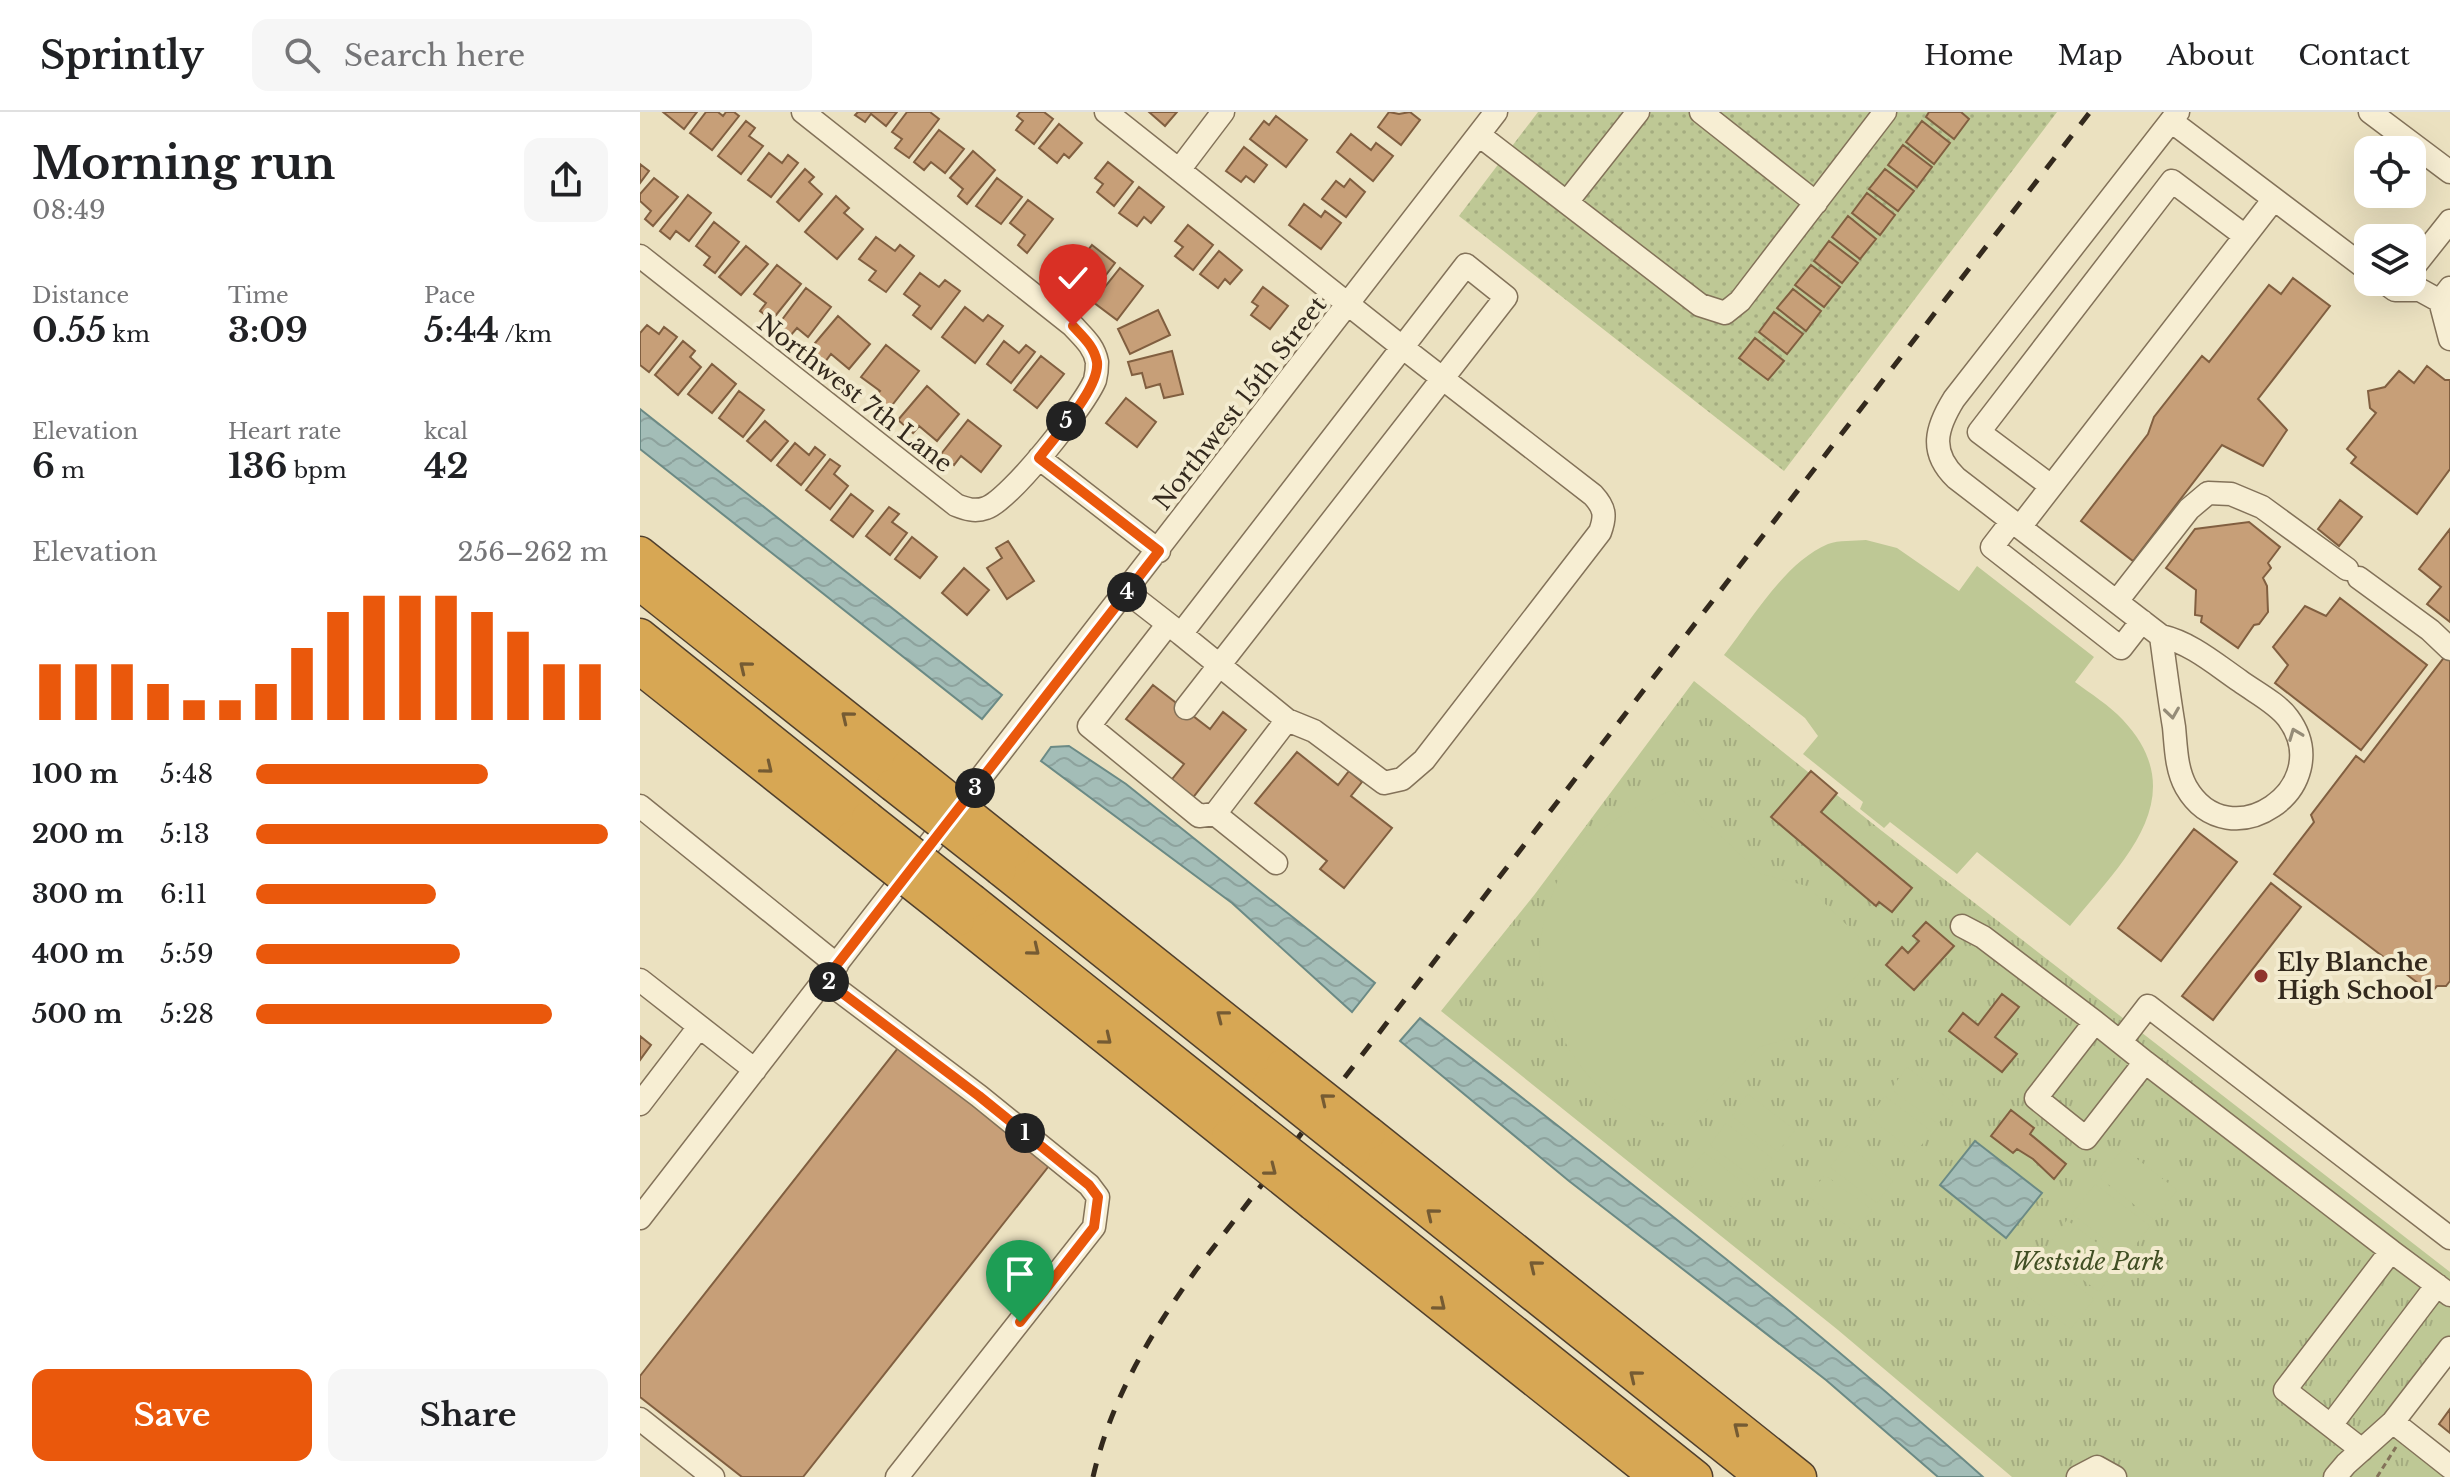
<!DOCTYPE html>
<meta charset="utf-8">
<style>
:root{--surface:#fff;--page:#f6f6f6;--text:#202124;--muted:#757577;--line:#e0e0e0;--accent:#ea580c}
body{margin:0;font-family:"Libre Baskerville",serif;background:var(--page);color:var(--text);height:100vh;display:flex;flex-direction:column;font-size:30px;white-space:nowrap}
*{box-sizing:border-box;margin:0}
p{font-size:26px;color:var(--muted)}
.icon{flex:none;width:44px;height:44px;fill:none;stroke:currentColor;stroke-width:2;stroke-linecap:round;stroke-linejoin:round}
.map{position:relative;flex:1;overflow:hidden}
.panel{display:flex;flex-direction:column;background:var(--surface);width:640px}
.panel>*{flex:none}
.controls{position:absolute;left:1714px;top:24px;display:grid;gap:16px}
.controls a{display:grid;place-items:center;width:72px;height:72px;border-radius:16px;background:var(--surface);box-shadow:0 8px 32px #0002;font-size:40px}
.pin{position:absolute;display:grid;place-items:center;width:68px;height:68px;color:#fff;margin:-82px -34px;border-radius:50% 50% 50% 0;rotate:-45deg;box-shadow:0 0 8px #0007}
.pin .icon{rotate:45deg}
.km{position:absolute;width:40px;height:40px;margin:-20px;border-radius:50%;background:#222;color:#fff;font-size:22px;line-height:40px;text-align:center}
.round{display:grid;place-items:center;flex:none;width:84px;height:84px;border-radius:16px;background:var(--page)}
.overview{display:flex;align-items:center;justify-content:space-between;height:136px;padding:0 32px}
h1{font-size:44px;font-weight:700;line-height:60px}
.metrics{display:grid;grid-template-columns:repeat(3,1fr);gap:12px;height:136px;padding:8px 32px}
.metrics div{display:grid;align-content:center}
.metrics b{font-size:34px;font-weight:700}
.metrics small{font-size:22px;font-weight:400}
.metrics p{font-size:22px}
.chart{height:224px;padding:16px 32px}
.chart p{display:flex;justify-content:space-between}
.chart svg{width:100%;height:144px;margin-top:8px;stroke:var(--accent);stroke-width:6}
.button{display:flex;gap:16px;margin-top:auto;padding:16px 32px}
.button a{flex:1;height:92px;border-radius:16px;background:var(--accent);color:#fff;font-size:32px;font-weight:700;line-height:92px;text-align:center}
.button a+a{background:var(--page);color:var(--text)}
ul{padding:0 32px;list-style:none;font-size:26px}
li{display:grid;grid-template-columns:128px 96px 1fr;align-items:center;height:60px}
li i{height:20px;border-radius:10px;background:var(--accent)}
header{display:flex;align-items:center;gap:48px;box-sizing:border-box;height:112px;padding:0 40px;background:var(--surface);border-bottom:2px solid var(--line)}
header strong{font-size:38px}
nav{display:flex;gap:44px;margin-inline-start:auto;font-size:28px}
.search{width:560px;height:72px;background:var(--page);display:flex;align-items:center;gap:20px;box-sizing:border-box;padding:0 28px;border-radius:16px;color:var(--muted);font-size:30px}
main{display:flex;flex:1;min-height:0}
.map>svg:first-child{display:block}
</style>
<header>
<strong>Sprintly</strong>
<div class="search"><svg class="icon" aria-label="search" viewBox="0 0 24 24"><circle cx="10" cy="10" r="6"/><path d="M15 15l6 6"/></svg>Search here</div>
<nav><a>Home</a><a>Map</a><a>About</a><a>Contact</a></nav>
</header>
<main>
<section class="panel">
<div class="overview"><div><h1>Morning run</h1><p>08:49</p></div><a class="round"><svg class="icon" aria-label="share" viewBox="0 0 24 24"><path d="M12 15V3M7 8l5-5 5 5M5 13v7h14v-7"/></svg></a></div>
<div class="metrics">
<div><p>Distance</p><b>0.55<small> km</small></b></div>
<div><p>Time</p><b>3:09</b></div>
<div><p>Pace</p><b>5:44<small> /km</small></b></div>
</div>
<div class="metrics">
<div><p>Elevation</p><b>6<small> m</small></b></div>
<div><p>Heart rate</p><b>136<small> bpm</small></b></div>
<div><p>kcal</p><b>42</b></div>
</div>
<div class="chart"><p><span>Elevation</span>256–262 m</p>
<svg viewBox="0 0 160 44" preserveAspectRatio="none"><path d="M5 44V27M15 44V27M25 44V27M35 44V33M45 44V38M55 44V38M65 44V33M75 44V22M85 44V11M95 44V6M105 44V6M115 44V6M125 44V11M135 44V17M145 44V27M155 44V27"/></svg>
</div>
<ul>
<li><b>100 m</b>5:48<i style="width:66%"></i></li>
<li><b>200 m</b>5:13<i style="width:100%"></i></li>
<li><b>300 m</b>6:11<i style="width:51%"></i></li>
<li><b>400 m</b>5:59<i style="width:58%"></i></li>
<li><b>500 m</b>5:28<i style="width:84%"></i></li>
</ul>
<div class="button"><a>Save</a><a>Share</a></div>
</section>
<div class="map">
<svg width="1810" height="1365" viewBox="0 0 1810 1365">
<defs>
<pattern id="grass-dots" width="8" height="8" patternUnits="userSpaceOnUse" patternTransform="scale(2)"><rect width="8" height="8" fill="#bec895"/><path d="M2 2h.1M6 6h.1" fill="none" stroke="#a4ac80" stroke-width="1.8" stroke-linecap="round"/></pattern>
<pattern id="park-tufts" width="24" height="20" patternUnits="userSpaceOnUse" patternTransform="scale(2)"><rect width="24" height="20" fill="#bec895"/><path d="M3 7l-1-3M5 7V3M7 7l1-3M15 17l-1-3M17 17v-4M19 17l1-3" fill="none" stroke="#a4ac80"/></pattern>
<pattern id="water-waves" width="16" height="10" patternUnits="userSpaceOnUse" patternTransform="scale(2)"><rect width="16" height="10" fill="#a3bdb7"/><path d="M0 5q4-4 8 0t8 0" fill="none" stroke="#8da29d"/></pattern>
</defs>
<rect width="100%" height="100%" fill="#ebe1c0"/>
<path fill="url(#grass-dots)" d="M898,0H1417L1144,359L819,104Z"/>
<path fill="url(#park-tufts)" d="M1054,569L1242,719L1810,1160V1227L1744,1312L1807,1365H1372L1198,1218L801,899L895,782Z"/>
<path fill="#bec895" d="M1226,428L1257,436L1319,479L1337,454L1454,545L1435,570C1451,582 1469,593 1483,608C1556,686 1479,753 1430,814L1337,740L1317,762L1250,710L1244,716L1220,697L1223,690L1163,642L1178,624L1165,606L1084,543C1112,507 1145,450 1188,432C1199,428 1214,429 1226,428Z
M1032,678L1121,762L1167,774L1218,824L1220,860L1161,923L1119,935L1043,1013C1034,1012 1023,1012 1013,1008C959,988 925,944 909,890C904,873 898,854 900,836C902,813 909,786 919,766C941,721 990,698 1032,678Z
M1267,955L1314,991L1298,1012L1251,977Z
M1108,982L1155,1018L1138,1040L1092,1004Z
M1245,984L1292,1020L1275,1041L1229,1005Z
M1086,1011L1133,1047L1116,1068L1070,1033Z
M1207,1033L1253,1069L1237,1091L1190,1055Z
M1483,1036L1537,1078L1514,1108L1460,1066Z
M1064,1040L1110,1076L1094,1097L1047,1062Z
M1185,1063L1232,1098L1215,1120L1168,1084Z
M1455,1072L1510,1114L1487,1144L1432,1102Z
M1427,1108L1482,1150L1459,1180L1404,1138Z
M1400,1145L1454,1187L1431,1217L1376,1175Z"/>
<path fill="url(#water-waves)" stroke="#6b8a85" stroke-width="2" d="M0,297L362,583L342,607L0,337Z
M429,634L486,672L735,871L712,900L592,791L401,649L411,635Z
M780,906C971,1055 1163,1203 1343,1365H1298L1186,1268L929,1069L760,929Z
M1335,1029L1402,1081L1366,1126L1300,1073Z"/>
<path fill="#c79f78" stroke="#815f40" stroke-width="2" d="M23,0H57L44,17Z
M66,0H78L83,4L86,0H94L99,4L72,38L50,21Z
M218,0H257L246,14L231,2L225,10L215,3Z
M267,0H290L299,7L269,46L255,36L262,27L252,20Z
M380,0H404L413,7L394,32L376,18L383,9L377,4Z
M509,0H537L525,14Z
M749,0L759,2L770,0L780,8L761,33L738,15Z
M1289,0H1321L1329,7L1314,27L1286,5Z
M636,4L667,28L646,55L610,27L624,9L629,13Z
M106,9L115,16L109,24L123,34L101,62L78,44Z
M1282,9L1310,31L1294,52L1266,30Z
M419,12L442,31L429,46L424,42L417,51L399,36Z
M299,18L324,37L305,61L291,50L284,58L274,50Z
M711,22L731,38L736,31L753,44L733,69L697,40Z
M1263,33L1292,55L1277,75L1248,53Z
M604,35L627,53L614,70L606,64L601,70L586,59Z
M333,39L355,58L327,92L318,84L323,77L310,66Z
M129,41L142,51L148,43L158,51L131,85L108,68Z
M468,50L493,70L474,94L457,80L463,72L455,66Z
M0,52L9,59L0,71Z
M165,57L174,65L169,70L182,82L159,109L137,90Z
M1245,57L1274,79L1258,99L1229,77Z
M14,66L38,85L13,114L5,107L11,99L0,89V82Z
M357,66L382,85L361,112L336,94Z
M710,67L725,80L706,105L682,87L696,69L704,75Z
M499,75L524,95L511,111L504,105L497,114L479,101Z
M1227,81L1255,103L1240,123L1212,101Z
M48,83L71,101L49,129L36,119L30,127L20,119Z
M196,84L209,96L204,101L223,117L197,147L165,120Z
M388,88L413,107L387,141L378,133L385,123L370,111Z
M664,92L681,105L685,99L701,111L681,137L649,113Z
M1208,104L1236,127L1220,147L1192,125Z
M74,110L99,130L75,161L64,153L70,145L56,134Z
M548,113L573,133L553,158L535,144L543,135L535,129Z
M236,125L255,139L260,133L274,144L246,180L229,168L236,159L219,147Z
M1189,129L1218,151L1202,171L1174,149Z
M452,133L475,151L447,188L436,179L443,171L430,161Z
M106,134L128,152L101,183L79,165Z
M579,139L602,158L590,172L585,167L578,176L560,162Z
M137,153L161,172L132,208L120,199L126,191L114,182Z
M1171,153L1200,175L1184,195L1155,173Z
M480,156L503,174L477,208L453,190Z
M280,161L299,175L305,168L320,179L291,217L273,203L280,194L264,182Z
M1653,166L1690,194L1618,287L1647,318L1623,354L1582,333L1493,449L1441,409L1508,322L1514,305L1562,244L1569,250L1629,173L1641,182Z
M623,175L648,194L630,217L611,203L618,194L612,190Z
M166,176L191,195L168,225L157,216L151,223L138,213Z
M1153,177L1181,199L1166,219L1137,196Z
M325,195L343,209L348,203L363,214L335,251L302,225Z
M518,198L530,223L490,242L478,217Z
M1134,200L1163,222L1147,242L1119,220Z
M198,204L230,232L209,257L191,242L185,250L170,237Z
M7,213L19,222L24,215L37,225L9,260L0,253V221Z
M1115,226L1144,249L1128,268L1099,246Z
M43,229L55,239L50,245L61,255L38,283L15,263Z
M364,229L379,241L386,233L395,240L371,271L347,252Z
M246,233L279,259L249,297L235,285L240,279L221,265Z
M532,239L543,282L524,286L520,272L506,276L502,261L492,263L488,250Z
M401,244L424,262L397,296L374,278Z
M72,252L96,272L72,301L48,282Z
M1787,254L1805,268H1810V357L1777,402L1711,351L1716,345L1707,337L1736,301L1730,296L1728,279L1745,275L1759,259L1774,271Z
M287,274L319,302L297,329L279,314L273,321L258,308Z
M99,279L124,298L103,325L79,306Z
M486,286L516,310L497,335L466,311Z
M328,308L361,334L341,360L321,344L314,353L301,342Z
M125,309L148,329L131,349L107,329Z
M155,331L169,343L175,335L185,343L161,373L137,353Z
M190,347L200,354L194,362L208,374L190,397L166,378Z
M211,382L233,399L213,425L191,408Z
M1700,388L1722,405L1699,434L1678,417Z
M249,395L259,402L252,410L267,421L250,443L226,424Z
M1609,410L1640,435L1628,451L1631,456L1623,466L1627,474L1628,500L1619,512L1614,513L1598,536L1561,510L1562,504L1555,503L1556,478L1526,456L1555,417Z
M1810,417V510L1787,492L1801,475L1779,457Z
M272,425L297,445L280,466L255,447Z
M368,429L394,469L367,487L347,456L362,446L356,436Z
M324,456L349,478L327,503L302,481Z
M1700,486L1787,553L1721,638L1635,571L1648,553L1633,535L1665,494L1686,504Z
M1806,543L1810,546V869L1806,874H1797L1791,881L1634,762L1674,710L1671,703L1716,644L1724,650Z
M513,573L570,617L583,600L606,618L551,688L529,671L544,652L486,607Z
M657,640L698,673L709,659L722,670L711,684L752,716L704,776L680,757L687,749L615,691Z
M1171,659L1197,681L1181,700L1272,776L1252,800L1239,790L1236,794L1131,705Z
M1554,717L1597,750L1521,849L1478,816Z
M1631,771L1661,795L1573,908L1542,884Z
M1286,810L1314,834L1274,878L1246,853L1262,835L1268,841L1279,829L1273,824Z
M1362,882L1379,895L1355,925L1377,942L1362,960L1309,919L1323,901L1338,913Z
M0,924L11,933L0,948Z
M262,931L412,1050L163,1365H102L0,1285V1264Z
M1371,998L1394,1016L1390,1022L1426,1052L1414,1067L1393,1047L1377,1037L1373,1041L1351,1024Z
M1810,1297V1321L1799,1312Z"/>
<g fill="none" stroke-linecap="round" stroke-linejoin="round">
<g stroke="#837259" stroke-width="25">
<path id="minor" d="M466,0L762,235L953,383C965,396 966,404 960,420L784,648L762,667L744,671L674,619L647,608
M1061,0L1176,91
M1730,0L1810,60
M1531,9L1728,158
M839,23L1060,193L1085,201L1100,189L1245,0
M539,58L583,0
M927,90L998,0
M0,144L316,393C326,397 335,400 346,396C370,388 445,293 455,268C456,264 457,255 457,250C454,234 443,225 433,214L163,0
M1772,157L1810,109
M1744,170L1755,178H1780L1800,189L1810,176
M1800,189L1810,227
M399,346L519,439
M1411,374L1339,320L1532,69L1605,124
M1372,409L1352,435L1481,536L1502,509
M1380,415L1634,87
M1719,466L1790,518L1810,537
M487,480L541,522L826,153L866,185L546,596
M1477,489L1549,397L1568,381L1591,382L1622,395L1707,457
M528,512L449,614L559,704L575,702
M541,522L647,608L575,702L636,751
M1521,524C1525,554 1529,585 1534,615C1536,635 1536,657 1546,675C1589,750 1699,675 1648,606C1637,591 1615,580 1600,569C1574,551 1551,531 1521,524L1316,366C1289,340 1296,316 1314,287L1538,0
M0,694L197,853
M1322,814L1343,825L1455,910
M0,868L115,958
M185,868L339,984L449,1073L458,1085L454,1115L257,1365
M1455,910L1505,950L1446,1026L1396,986Z
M1481,929L1508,894L1810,1126
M1505,950L1751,1139
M0,992L59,915
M0,1106L856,0
M0,1307L73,1365
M1753,1310L1810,1355
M1691,1313L1797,1173
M1722,1338L1645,1278L1751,1139L1810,1183
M1438,1365L1457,1355L1475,1365
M1695,1365L1706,1352L1753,1310L1810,1236"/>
</g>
<g stroke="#51402d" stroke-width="35">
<path id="highway" d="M0,441L268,654
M0,472L253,673
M0,523L228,706
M0,556L213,725
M373,738L643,953
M360,757L629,972
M333,789L604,1005
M318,808L588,1024
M729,1021L1160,1365
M714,1040L1122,1365
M689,1072L1056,1365
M673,1092L1016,1365"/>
</g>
<path stroke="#837259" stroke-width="3" stroke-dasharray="6 4" stroke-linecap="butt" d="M1737,1365L1756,1335"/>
<use href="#minor" stroke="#f7eed3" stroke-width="22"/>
<use href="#highway" stroke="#d7a754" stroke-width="32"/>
<path stroke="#33291d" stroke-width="5" stroke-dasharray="14 14" stroke-linecap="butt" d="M453,1365C471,1287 510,1222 556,1158L1450,0"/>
<g stroke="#51402d" stroke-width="35" stroke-linecap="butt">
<path id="highway-bridge" d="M268,654L373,738
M253,673L360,757
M228,706L333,789
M213,725L318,808
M643,953L729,1021
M629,972L714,1040
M604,1005L689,1072
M588,1024L673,1092"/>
</g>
<use href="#highway-bridge" stroke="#d7a754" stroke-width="32"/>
</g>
<defs><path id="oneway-chevron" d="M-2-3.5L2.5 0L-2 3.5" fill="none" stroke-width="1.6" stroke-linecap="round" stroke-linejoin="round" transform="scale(2)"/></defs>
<g stroke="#755b33">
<use href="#oneway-chevron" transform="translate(105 555) rotate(-141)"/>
<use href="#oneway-chevron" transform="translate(207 605) rotate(-141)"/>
<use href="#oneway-chevron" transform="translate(127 656) rotate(39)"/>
<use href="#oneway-chevron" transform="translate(394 838) rotate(39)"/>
<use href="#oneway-chevron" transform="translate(582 904) rotate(-142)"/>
<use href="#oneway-chevron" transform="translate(466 927) rotate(39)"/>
<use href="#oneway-chevron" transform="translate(686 987) rotate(-141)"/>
<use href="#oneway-chevron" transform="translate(631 1058) rotate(38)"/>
<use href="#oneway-chevron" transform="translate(792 1102) rotate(-141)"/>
<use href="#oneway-chevron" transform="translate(895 1154) rotate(-141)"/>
<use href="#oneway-chevron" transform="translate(800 1193) rotate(39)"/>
<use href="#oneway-chevron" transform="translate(995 1264) rotate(-141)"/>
<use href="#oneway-chevron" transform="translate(1099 1316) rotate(-141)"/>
</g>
<g stroke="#958c78">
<use href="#oneway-chevron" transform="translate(1532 601) rotate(82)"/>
<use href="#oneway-chevron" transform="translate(1655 622) rotate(-111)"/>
</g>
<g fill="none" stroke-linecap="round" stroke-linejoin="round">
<g stroke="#fff" stroke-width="16">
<path id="route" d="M380,1210L454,1115L458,1085L449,1073L339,984L185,868L519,439L399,346C415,324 460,276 457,250C454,234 443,225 433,214"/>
</g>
<use href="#route" stroke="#ea580c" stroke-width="10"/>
</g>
<circle fill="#8f332c" stroke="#f3ebcf" stroke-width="3" cx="1621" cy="864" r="8"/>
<g text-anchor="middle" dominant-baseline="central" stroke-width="8" stroke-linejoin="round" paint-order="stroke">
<g font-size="24" fill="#33291d" stroke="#f3ebcf">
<text transform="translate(215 281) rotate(38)">Northwest 7th Lane</text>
<text transform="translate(600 291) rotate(-52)">Northwest 15th Street</text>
</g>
<g font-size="24" font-weight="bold" fill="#33291d" stroke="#f3ebcf" text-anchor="start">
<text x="1637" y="850">Ely Blanche<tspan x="1637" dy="28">High School</tspan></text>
</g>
<g font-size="24" font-style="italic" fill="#414f24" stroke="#f3ebcf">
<text x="1448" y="1149">Westside Park</text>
</g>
</g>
</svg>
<div class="controls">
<a><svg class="icon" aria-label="locate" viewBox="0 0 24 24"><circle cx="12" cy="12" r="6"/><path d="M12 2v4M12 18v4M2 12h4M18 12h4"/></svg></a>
<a><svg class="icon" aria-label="layers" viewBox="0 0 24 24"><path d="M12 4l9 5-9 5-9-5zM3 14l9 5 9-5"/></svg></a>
</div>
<div class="pin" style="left:380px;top:1210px;background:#1e9e55"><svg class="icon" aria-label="arrive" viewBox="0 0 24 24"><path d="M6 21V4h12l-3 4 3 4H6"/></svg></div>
<div class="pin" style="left:433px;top:214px;background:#d93025"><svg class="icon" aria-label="check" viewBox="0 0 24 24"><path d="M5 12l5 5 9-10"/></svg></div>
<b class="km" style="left:385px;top:1021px">1</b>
<b class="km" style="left:189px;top:870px">2</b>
<b class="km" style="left:335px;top:676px">3</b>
<b class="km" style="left:487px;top:480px">4</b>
<b class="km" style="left:426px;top:309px">5</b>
</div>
</main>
